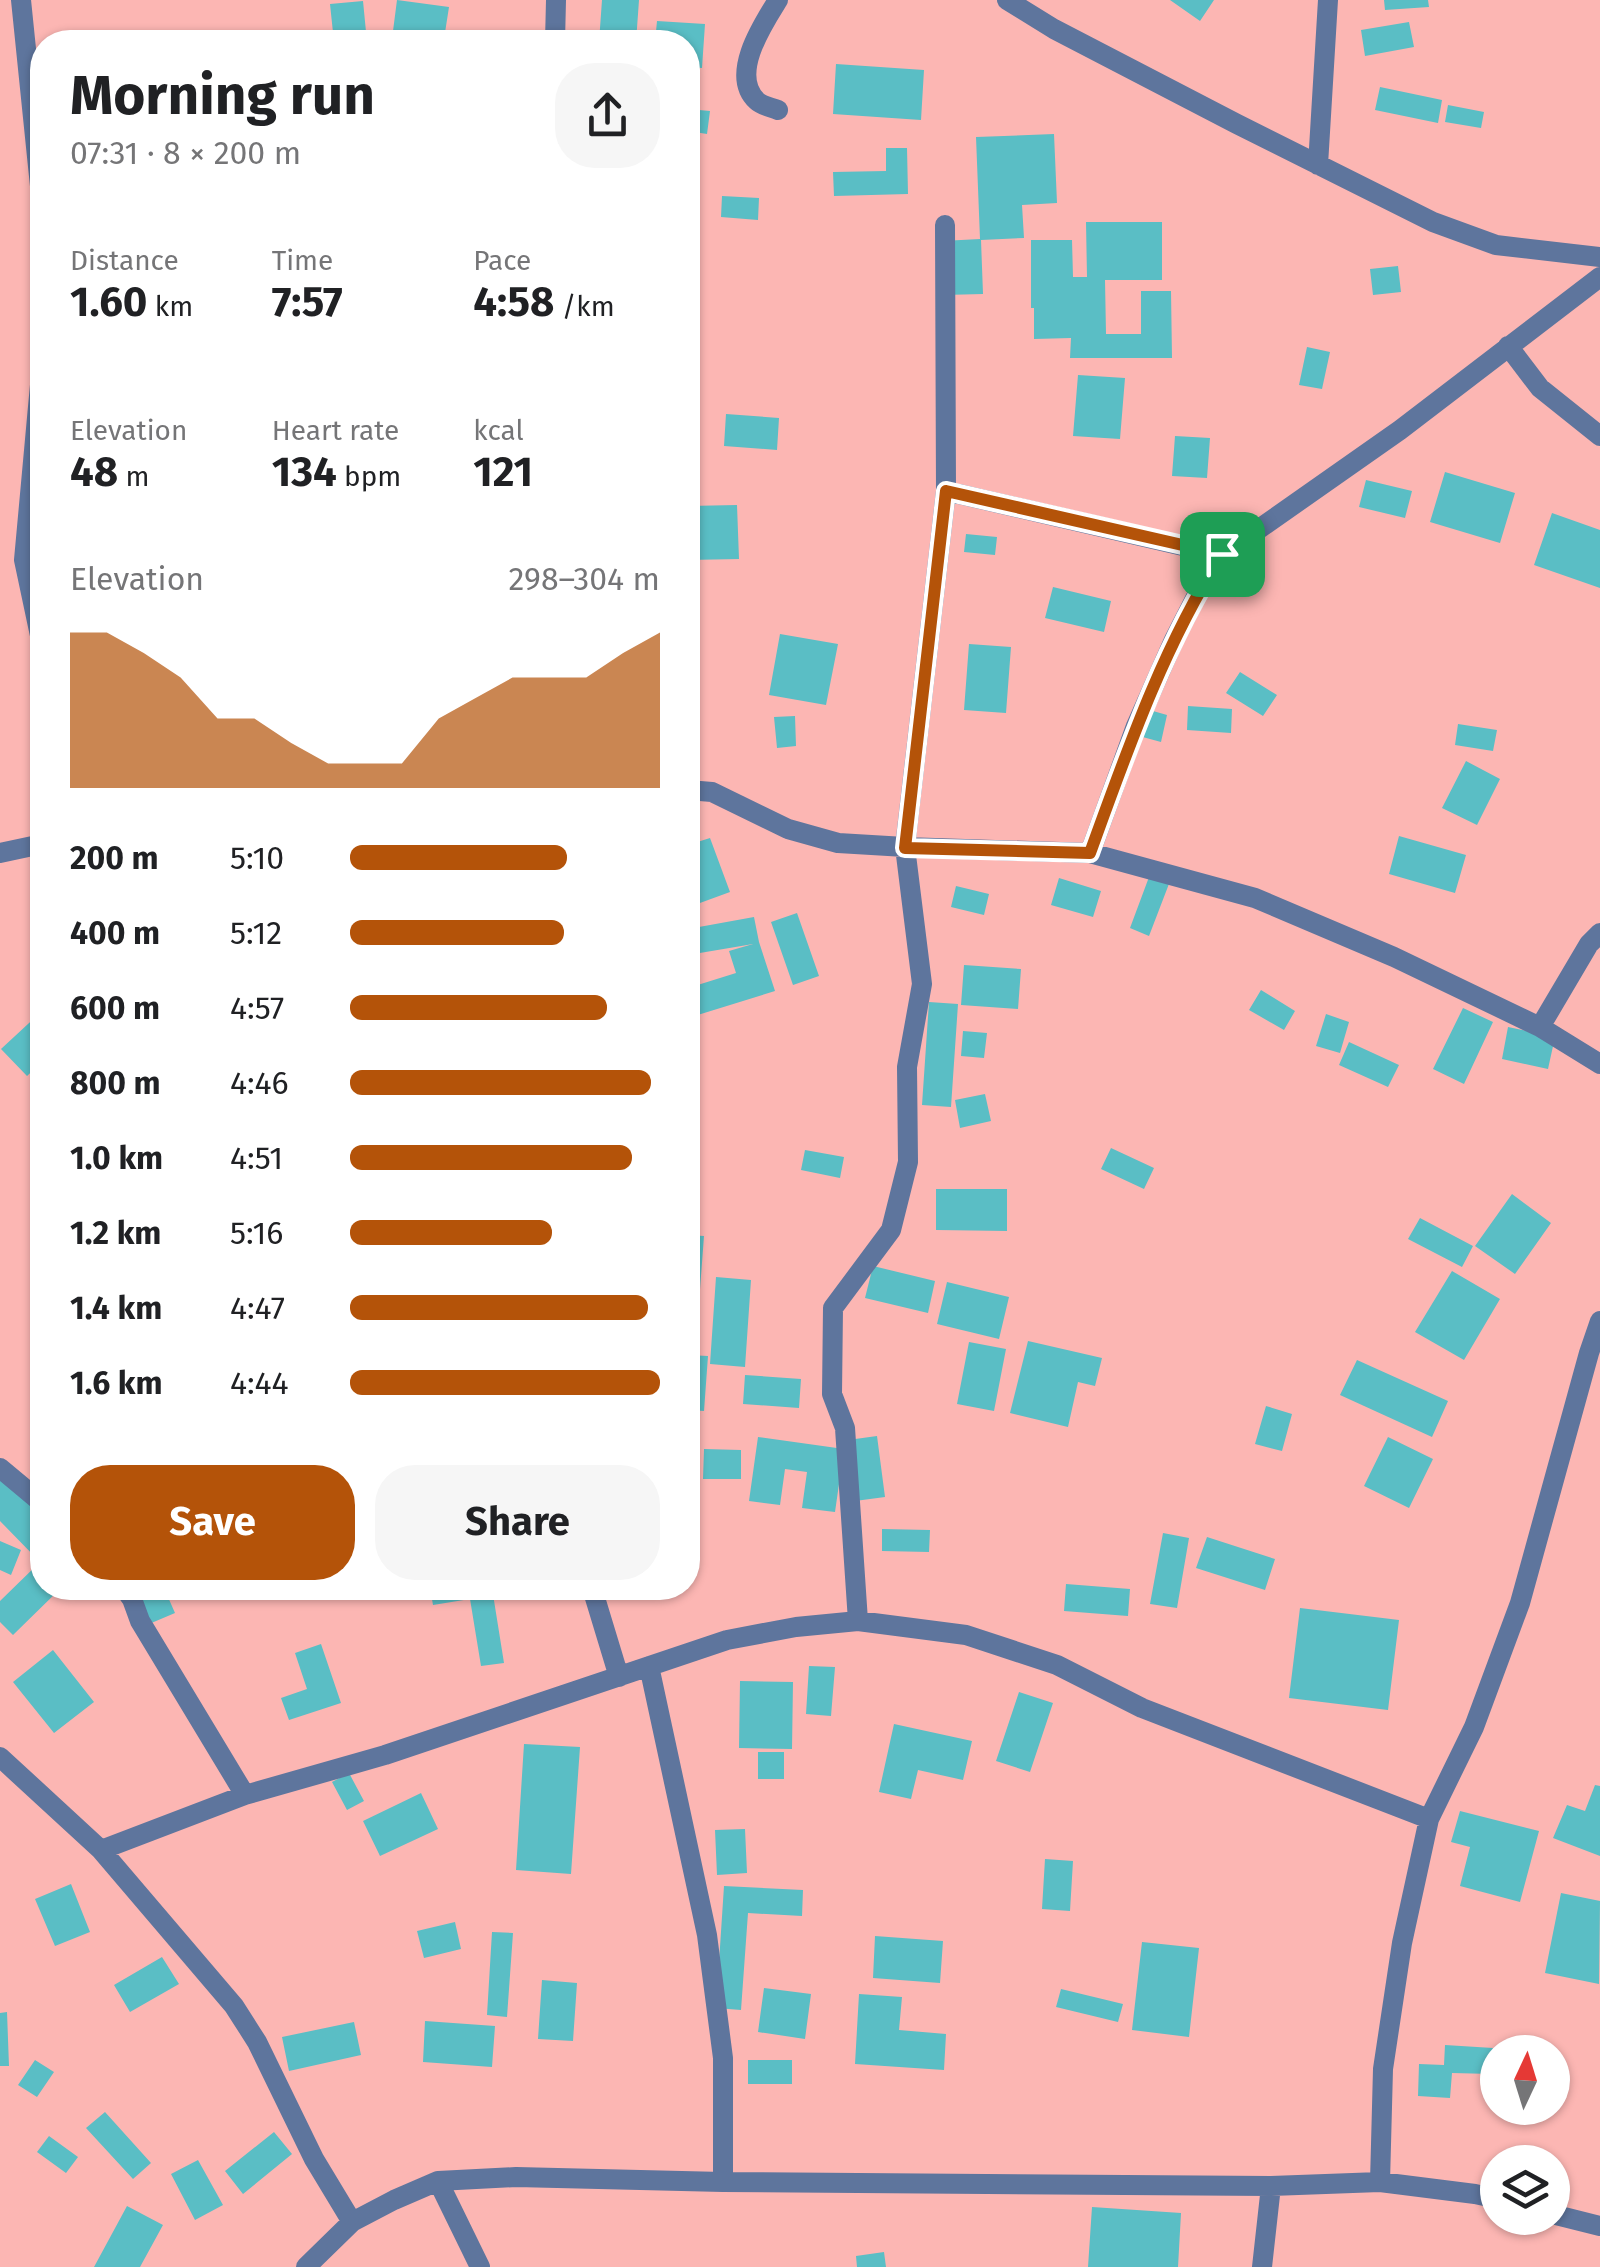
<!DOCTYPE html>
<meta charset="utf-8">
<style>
:root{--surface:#fff;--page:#f6f6f6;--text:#202124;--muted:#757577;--accent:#b45309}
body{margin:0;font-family:"Fira Sans",sans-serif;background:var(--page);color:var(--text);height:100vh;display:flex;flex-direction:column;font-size:38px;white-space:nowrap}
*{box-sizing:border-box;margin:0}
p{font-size:32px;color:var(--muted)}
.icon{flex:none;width:55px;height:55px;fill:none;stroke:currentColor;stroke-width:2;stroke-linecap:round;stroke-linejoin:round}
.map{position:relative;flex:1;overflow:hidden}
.drawer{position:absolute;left:30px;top:30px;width:670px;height:1570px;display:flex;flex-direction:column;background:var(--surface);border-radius:40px;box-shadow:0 2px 8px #0004}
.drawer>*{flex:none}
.needle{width:65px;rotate:4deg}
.buttons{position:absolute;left:1480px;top:2035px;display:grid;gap:20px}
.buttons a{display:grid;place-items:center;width:90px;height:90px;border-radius:50%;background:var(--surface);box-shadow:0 2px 8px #0004;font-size:50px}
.pin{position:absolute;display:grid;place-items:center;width:85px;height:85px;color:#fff;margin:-42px;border-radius:20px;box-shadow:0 5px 15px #0006}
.round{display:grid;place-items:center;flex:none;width:105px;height:105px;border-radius:40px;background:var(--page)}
.headline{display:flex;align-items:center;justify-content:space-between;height:170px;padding:0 40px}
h1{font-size:55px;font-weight:700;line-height:75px}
.metrics{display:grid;grid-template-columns:repeat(3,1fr);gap:15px;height:170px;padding:10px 40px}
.metrics div{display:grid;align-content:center}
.metrics b{font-size:42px;font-weight:700}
.metrics small{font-size:28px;font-weight:400}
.metrics p{font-size:28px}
.chart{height:280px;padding:20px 40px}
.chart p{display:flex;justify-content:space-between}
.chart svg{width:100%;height:180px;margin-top:10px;fill:var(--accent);opacity:.7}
.primary-button{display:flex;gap:20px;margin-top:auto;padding:20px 40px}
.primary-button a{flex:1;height:115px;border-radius:40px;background:var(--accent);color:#fff;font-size:40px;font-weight:700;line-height:115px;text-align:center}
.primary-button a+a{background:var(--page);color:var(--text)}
ul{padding:0 40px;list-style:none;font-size:32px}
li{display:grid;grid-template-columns:160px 120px 1fr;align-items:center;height:75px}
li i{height:25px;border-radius:12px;background:var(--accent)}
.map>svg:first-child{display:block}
</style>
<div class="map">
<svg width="1600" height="2267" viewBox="0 0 1600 2267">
<rect width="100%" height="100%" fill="#fcb6b3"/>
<path fill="#5abec5" d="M397,0L449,7L444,39L393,31Z
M602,0H639L636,42H599Z
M1170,0H1214L1200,21Z
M1384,0H1428L1429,7L1385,10Z
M363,1L367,42H334L330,4Z
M657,21L705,24L702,68L688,67V42H655Z
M1409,22L1414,47L1365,56L1361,30Z
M836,64L924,70L921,120L833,114Z
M1380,87L1442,100L1438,123L1375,110Z
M1448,105L1484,112L1481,128L1445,122Z
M688,109L710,111L707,134L688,131Z
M1054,134L1057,203L1022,205L1024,238L981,240L983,294L944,295L942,241L980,239L976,137Z
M886,148H907L908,194L834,196L833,172L886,171Z
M722,196L759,198L758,220L721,217Z
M1086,222H1162V280H1105L1106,334H1141V291H1171L1172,358H1070L1071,338L1034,339V308H1031V240H1072L1073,277H1087Z
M1398,266L1401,292L1373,295L1370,269Z
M1307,347L1330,352L1322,389L1299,385Z
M1078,375L1125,378L1120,439L1073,436Z
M726,414L779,418L777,450L724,446Z
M1175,436L1210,438L1207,478L1172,476Z
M1445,472L1515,493L1500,543L1430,522Z
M1366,480L1412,491L1405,518L1359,507Z
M737,505L739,559L688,560V506Z
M1552,513L1600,530V588L1534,565Z
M966,534L997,537L995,555L964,552Z
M1053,587L1111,601L1104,632L1045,618Z
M780,634L838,644L826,705L769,695Z
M969,644L1011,647L1006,713L964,710Z
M1240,672L1277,695L1263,716L1226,693Z
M1188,706L1232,709L1231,733L1187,730Z
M1146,709L1167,715L1161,742L1139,736Z
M795,716L796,746L777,748L774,717Z
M1458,724L1497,730L1493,751L1455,745Z
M1466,761L1500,779L1477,825L1442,808Z
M1399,836L1466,855L1455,893L1389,874Z
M710,838L730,892L689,907L688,845Z
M1152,869L1172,876L1149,936L1130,928Z
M1059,878L1101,891L1093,917L1051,905Z
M956,886L989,894L984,915L951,907Z
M797,913L819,976L793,985L771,922Z
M754,917L759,942L775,991L688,1018V988L736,973L729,951L753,944L688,955V929Z
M964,965L1021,969L1018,1009L961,1005Z
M1261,990L1295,1011L1284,1030L1249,1010Z
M929,1002L958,1004L951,1107L922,1105Z
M1463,1008L1493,1022L1464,1084L1433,1069Z
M42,1011V1062L27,1076L1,1049Z
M1326,1014L1349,1022L1340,1053L1316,1046Z
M1508,1027L1555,1037L1548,1069L1502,1059Z
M963,1031L987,1033L984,1058L961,1056Z
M1349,1042L1399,1065L1388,1087L1339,1065Z
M985,1094L991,1121L960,1128L955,1100Z
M1111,1148L1154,1168L1144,1189L1101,1169Z
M805,1150L844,1157L840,1178L801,1170Z
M936,1189H1007V1231L936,1230Z
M1512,1194L1551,1223L1515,1274L1475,1246Z
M1420,1218L1473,1246L1462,1267L1408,1239Z
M688,1235L704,1236L698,1316H688Z
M873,1266L935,1281L928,1313L865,1298Z
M1452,1271L1500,1299L1464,1360L1415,1332Z
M716,1277L751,1280L745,1367L710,1364Z
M947,1282L1009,1297L999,1339L937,1324Z
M1028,1341L1102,1358L1095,1386L1078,1382L1068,1427L1010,1413Z
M969,1342L1006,1349L994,1411L957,1404Z
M688,1355L708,1356L704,1411L688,1410Z
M1357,1360L1448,1401L1432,1437L1340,1395Z
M745,1375L801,1379L799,1408L743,1404Z
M1266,1406L1292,1414L1282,1451L1255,1444Z
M877,1436L885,1497L855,1501L848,1440Z
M758,1437L844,1449L835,1512L802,1508L807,1472L785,1469L780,1505L749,1501Z
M1388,1437L1433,1459L1409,1508L1364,1486Z
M704,1449L741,1450V1479H703Z
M0,1466L42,1509V1588H61L13,1635L0,1622V1601L40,1562L0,1521Z
M882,1529L930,1530L929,1552L882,1551Z
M1163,1533L1189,1538L1177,1608L1150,1604Z
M1207,1537L1275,1559L1265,1590L1196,1568Z
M0,1541L21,1550L11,1575L0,1570Z
M1066,1584L1130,1589L1128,1616L1064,1611Z
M133,1588H164L175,1613L149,1624Z
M430,1588H492L504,1663L481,1666L470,1599L433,1605Z
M1300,1608L1399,1620L1388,1710L1289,1698Z
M321,1644L341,1703L289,1720L281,1698L307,1689L295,1653Z
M53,1650L94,1702L54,1733L13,1682Z
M809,1666L835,1667L831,1716L806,1714Z
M740,1681L793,1682L792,1749L739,1748Z
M1019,1692L1053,1703L1030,1772L996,1761Z
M894,1724L972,1741L963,1780L918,1770L911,1799L879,1792Z
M524,1744L580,1747L571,1874L516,1870Z
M758,1752H784V1779H758Z
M349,1773L364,1801L347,1810L332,1782Z
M1595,1785L1600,1786V1856L1553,1838L1567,1805L1585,1811Z
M421,1793L438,1829L380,1856L363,1821Z
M1460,1811L1539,1831L1520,1902L1460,1886L1470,1847L1451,1842Z
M745,1829L747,1873L717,1875L715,1830Z
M1045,1859L1073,1861L1070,1911L1042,1909Z
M71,1884L90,1932L55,1946L35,1899Z
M724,1886L803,1890L802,1916L748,1913L741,2010L716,2008Z
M1561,1893L1600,1901L1599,1984L1545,1973Z
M455,1922L461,1949L424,1958L417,1931Z
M492,1932L513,1933L507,2017L487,2015Z
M875,1936L943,1941L940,1983L873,1978Z
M1142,1942L1199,1948L1189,2037L1132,2030Z
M162,1957L179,1984L130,2012L114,1985Z
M542,1980L577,1983L573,2041L538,2039Z
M764,1988L811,1994L805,2039L758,2032Z
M1061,1989L1123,2004L1118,2022L1056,2007Z
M859,1994L902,1997L899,2030L946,2034L944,2070L855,2064Z
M7,2012L9,2066H0V2013Z
M425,2021L495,2026L492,2067L423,2062Z
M354,2022L361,2055L289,2071L282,2037Z
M1445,2045L1493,2048L1492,2074L1452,2073L1450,2098L1418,2096L1419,2064L1444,2065Z
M35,2060L54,2072L37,2097L18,2085Z
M748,2060H792V2084H748Z
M105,2112L151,2163L133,2179L86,2128Z
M274,2132L292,2154L243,2194L225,2171Z
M49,2136L78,2157L66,2173L37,2152Z
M198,2160L223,2205L195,2220L171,2174Z
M127,2206L163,2225L140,2267H94Z
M1092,2207L1181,2213L1178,2267H1088Z
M884,2252L886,2267H857L856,2256Z"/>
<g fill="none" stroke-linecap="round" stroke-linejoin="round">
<path stroke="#5e759d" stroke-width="20" d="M21,0L40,186L42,266L40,385L24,560L42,645
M778,0C763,24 729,75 757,101C762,106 771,107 778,110
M1007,0L1054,29L1237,124L1433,222L1496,245L1600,257
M555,42L556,0
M1318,165L1328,0
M1508,346L1540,388L1600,436
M946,491L1222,555
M688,790L712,792L788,829L838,843L905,847L1090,853L1255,898L1394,957L1540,1027L1600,1064
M0,853L42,844
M1090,853L1136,726L1174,640L1200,589L1222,555L1400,430L1600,277
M1540,1027L1589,944L1600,933
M0,1468L42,1503
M124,1588L132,1599L140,1621L245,1795
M592,1588L619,1677
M858,1621L845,1428L832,1394L833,1308L891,1230L908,1162L907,1067L922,984L905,847L946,491L945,225
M649,1666L707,1935L723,2058V2182
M0,1757L101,1850L234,2006L257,2042L314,2159L352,2222
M101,1850L245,1795L385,1755L727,1640L796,1627L858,1621L966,1635L1057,1665L1142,1708L1429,1819
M438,2181L480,2267
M1380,2182L1383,2069L1402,1943L1429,1819L1474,1727L1520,1603L1589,1353L1600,1321
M1552,2214L1600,2226
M306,2267L352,2222L394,2200L438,2181L516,2177L723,2182L1271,2186L1380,2182L1475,2194L1498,2199
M1262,2267L1271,2186"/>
</g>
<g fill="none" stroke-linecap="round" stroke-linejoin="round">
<g stroke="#fff" stroke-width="20">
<path id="route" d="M946,491L1222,554C1163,647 1127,751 1090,853L905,848Z"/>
</g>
<use href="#route" stroke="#b45309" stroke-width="12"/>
</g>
</svg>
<div class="buttons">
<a><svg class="needle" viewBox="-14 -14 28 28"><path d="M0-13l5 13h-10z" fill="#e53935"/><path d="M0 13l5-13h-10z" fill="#757577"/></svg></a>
<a><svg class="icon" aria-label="layers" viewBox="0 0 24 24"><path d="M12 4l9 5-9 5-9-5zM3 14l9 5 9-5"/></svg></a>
</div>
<div class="pin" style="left:1222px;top:554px;background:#1e9e55"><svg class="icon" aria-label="arrive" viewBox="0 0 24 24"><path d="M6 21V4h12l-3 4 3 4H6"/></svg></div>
<section class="drawer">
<div class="headline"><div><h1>Morning run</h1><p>07:31 · 8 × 200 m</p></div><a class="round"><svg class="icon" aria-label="share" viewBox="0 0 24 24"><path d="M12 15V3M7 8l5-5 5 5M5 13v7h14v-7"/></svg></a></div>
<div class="metrics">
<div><p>Distance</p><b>1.60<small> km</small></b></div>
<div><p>Time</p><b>7:57</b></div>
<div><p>Pace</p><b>4:58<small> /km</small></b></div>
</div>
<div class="metrics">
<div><p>Elevation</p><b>48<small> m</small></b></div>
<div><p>Heart rate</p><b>134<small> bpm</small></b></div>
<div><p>kcal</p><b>121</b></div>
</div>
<div class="chart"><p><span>Elevation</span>298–304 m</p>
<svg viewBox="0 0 160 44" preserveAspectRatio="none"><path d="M0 44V6L10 6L20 11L30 17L40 27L50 27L60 33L70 38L80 38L90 38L100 27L110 22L120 17L130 17L140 17L150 11L160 6V44z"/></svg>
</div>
<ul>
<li><b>200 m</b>5:10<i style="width:70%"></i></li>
<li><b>400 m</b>5:12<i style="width:69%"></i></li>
<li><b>600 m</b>4:57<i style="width:83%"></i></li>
<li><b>800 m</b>4:46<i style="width:97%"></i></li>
<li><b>1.0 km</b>4:51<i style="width:91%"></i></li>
<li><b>1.2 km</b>5:16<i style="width:65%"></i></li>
<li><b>1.4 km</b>4:47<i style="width:96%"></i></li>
<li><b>1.6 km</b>4:44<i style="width:100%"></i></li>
</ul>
<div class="primary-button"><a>Save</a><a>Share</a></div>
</section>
</div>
